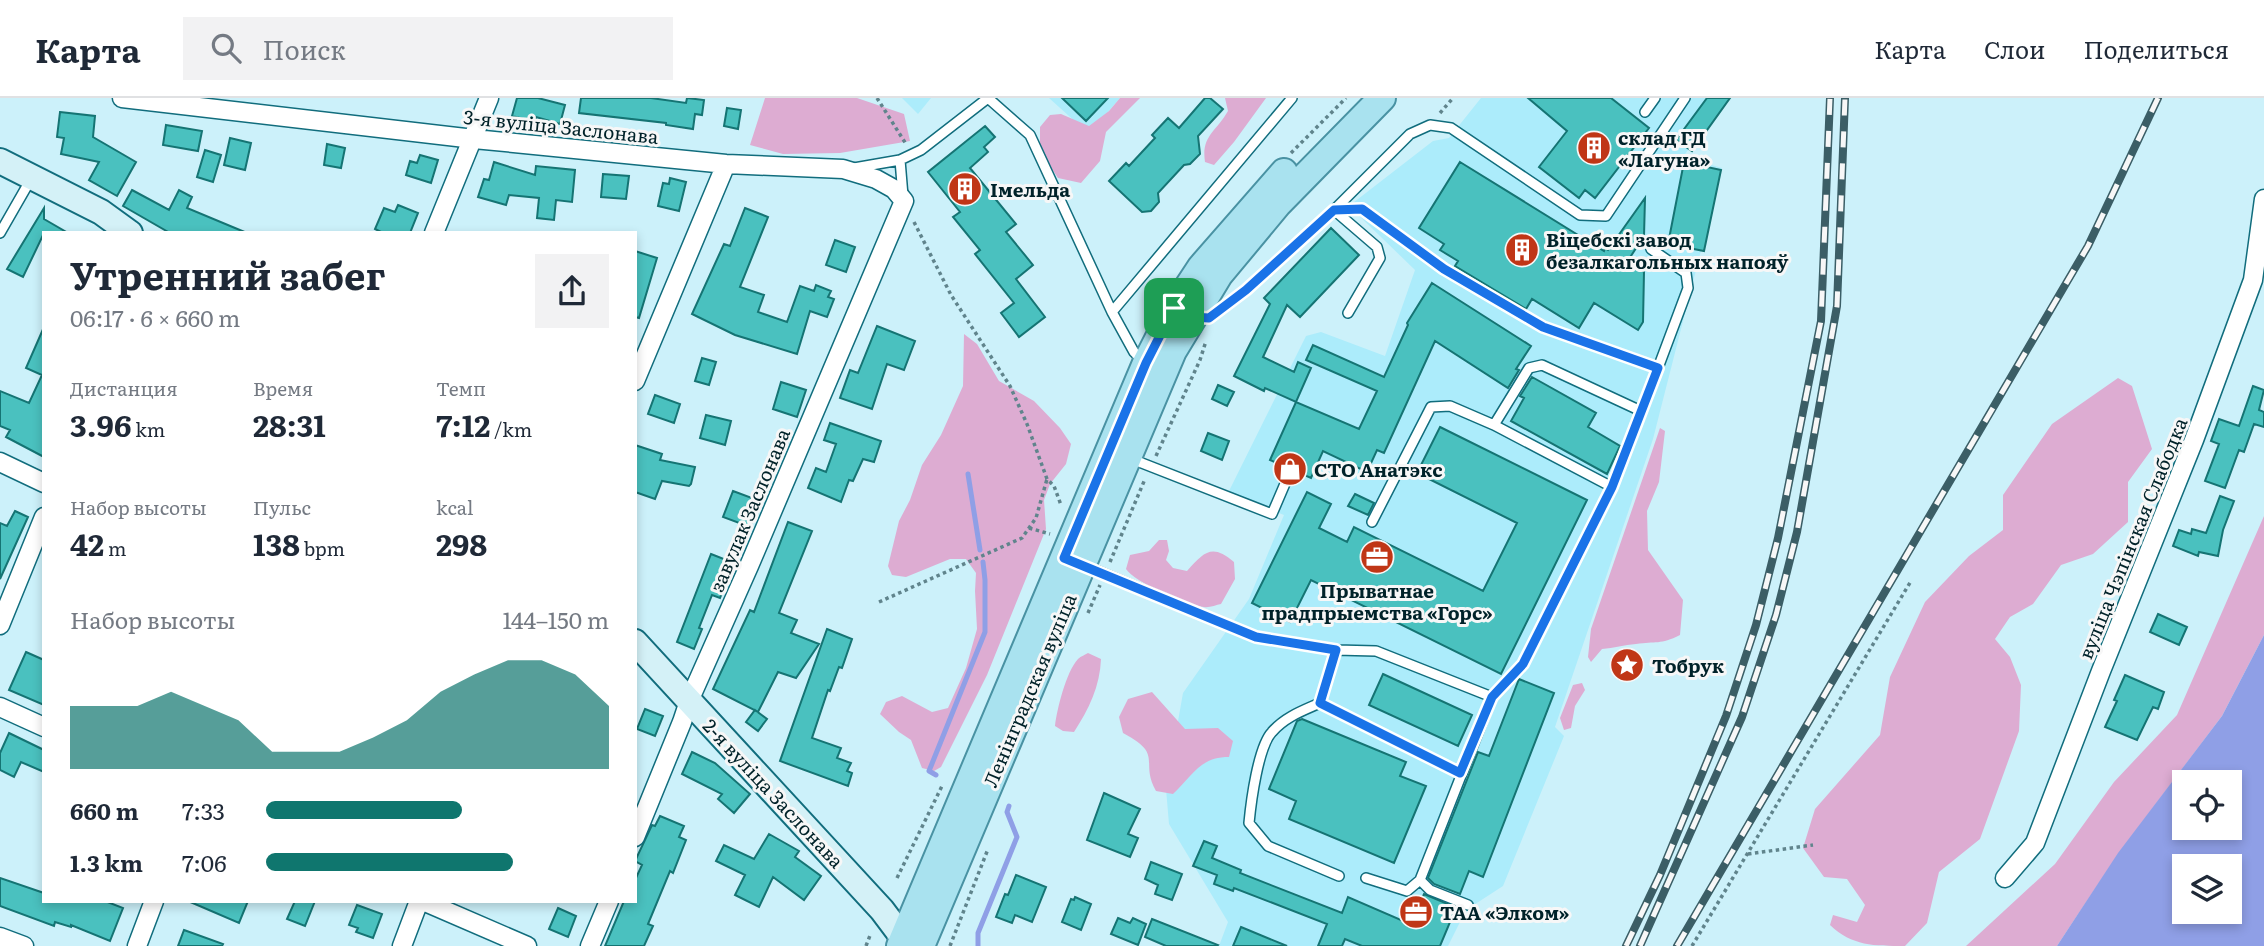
<!DOCTYPE html>
<html lang="ru">
<meta charset="utf-8">
<style>
:root{--surface:#fff;--page:#f2f2f3;--text:#1f2937;--muted:#747a83;--line:#e0e1e3;--accent:#0f766e}
body{margin:0;font-family:Literata,serif;background:var(--page);color:var(--text);height:100vh;display:flex;flex-direction:column;font-size:26px;white-space:nowrap}
*{box-sizing:border-box;margin:0}
p{font-size:23px;color:var(--muted)}
.icon{flex:none;width:38px;height:38px;fill:none;stroke:currentColor;stroke-width:2;stroke-linecap:round;stroke-linejoin:round}
.map{position:relative;flex:1;overflow:hidden}
.side{position:absolute;left:42px;top:133px;width:595px;height:672px;display:flex;flex-direction:column;background:var(--surface);border-radius:0px;box-shadow:0 4px 10px #0003}
.side>*{flex:none}
.tools{position:absolute;left:2172px;top:672px;display:grid;gap:14px}
.tools a{display:grid;place-items:center;width:70px;height:70px;border-radius:0px;background:var(--surface);box-shadow:0 4px 10px #0003;font-size:35px}
.pin{position:absolute;display:grid;place-items:center;width:60px;height:60px;color:#fff;margin:-30px;border-radius:14px;box-shadow:0 4px 10px #0006}
.round{display:grid;place-items:center;flex:none;width:74px;height:74px;border-radius:0px;background:var(--page)}
.overview{display:flex;align-items:center;justify-content:space-between;height:119px;padding:0 28px}
h1{font-size:38px;font-weight:700;line-height:52px}
.stats{display:grid;grid-template-columns:repeat(3,1fr);gap:10px;height:119px;padding:7px 28px}
.stats div{display:grid;align-content:center}
.stats b{font-size:30px;font-weight:700}
.stats small{font-size:19px;font-weight:400}
.stats p{font-size:19px}
.chart{height:196px;padding:14px 28px}
.chart p{display:flex;justify-content:space-between}
.chart svg{width:100%;height:126px;margin-top:7px;fill:var(--accent);opacity:.7}
ul{padding:0 28px;list-style:none;font-size:23px}
li{display:grid;grid-template-columns:112px 84px 1fr;align-items:center;height:52px}
li i{height:18px;border-radius:9px;background:var(--accent)}
header{display:flex;align-items:center;gap:42px;box-sizing:border-box;height:98px;padding:0 35px;background:var(--surface);border-bottom:2px solid var(--line)}
header strong{font-size:33px}
nav{display:flex;gap:38px;margin-inline-start:auto;font-size:24px}
.search{width:490px;height:63px;background:var(--page);display:flex;align-items:center;gap:18px;box-sizing:border-box;padding:0 24px;border-radius:0px;color:var(--muted);font-size:26px}
.map>svg:first-child{display:block}
</style>
<header>
<strong>Карта</strong>
<div class="search"><svg class="icon" aria-label="search" viewBox="0 0 24 24"><circle cx="10" cy="10" r="6"/><path d="M15 15l6 6"/></svg>Поиск</div>
<nav><a>Карта</a><a>Слои</a><a>Поделиться</a></nav>
</header>
<div class="map">
<svg width="2264" height="848" viewBox="0 0 2264 848">
<rect width="100%" height="100%" fill="#ccf1fa"/>
<path fill="#acecfb" d="M902,0H931L918,16Z
M1049,0H1120L1089,36Z
M1481,0H1725L1683,59L1722,70L1653,341L1555,629L1564,638L1503,788L1466,812L1448,848H1219L1228,824L1169,726L1166,691L1183,595L1249,501L1284,417L1228,395L1306,238L1321,234L1385,258L1415,172L1349,108L1433,43L1449,40Z"/>
<path fill="#ddacd2" d="M765,0H857L904,16L910,43L840,55L783,56L750,47Z
M1120,0H1140L1106,34L1100,63L1081,85L1058,80L1040,53V29L1050,17L1061,16L1089,28L1109,13Z
M1225,0H1266L1234,44L1214,67L1205,64C1201,38 1216,34 1228,13Z
M964,236L977,246L999,283L1034,303L1060,330L1071,346L1066,366L1050,386L1044,402L1046,431L987,577L941,669L934,673L922,670L911,642L899,634L880,616L886,604L902,598L932,614L948,610L966,570L977,531L975,493L976,475L966,461H950L906,479L892,477L888,468L899,423L910,402L922,367L941,337L963,288Z
M2118,280L2132,288L2152,351L2128,384V424L2093,456L2061,467L2033,506L2010,519L1995,541L2010,559L2021,587L2019,633L1980,741L1939,774L1927,825L1905,848C1874,848 1852,848 1830,827L1833,817L1857,824L1865,807L1847,781L1824,779L1803,750L1815,711L1880,637L1890,579L1925,504L1969,458L2003,432V397L2052,326Z
M1660,330L1665,333L1659,384L1647,413L1648,452L1683,502L1680,537C1660,547 1656,543 1636,546C1624,547 1614,550 1602,551L1591,564L1588,559L1591,531Z
M2264,418V537L2222,618L2118,756L2057,848H1966L2055,766L2114,684L2177,617Z
M1159,442H1167L1169,453L1166,462L1173,470L1187,473C1204,454 1212,445 1234,464L1235,481L1221,506C1216,507 1209,510 1204,509C1188,508 1134,484 1126,471L1130,457L1149,453Z
M1088,555L1101,561C1100,588 1089,611 1074,634L1063,633L1055,628C1057,611 1066,574 1078,561C1081,558 1085,557 1088,555Z
M1582,585L1585,592L1575,608L1571,630L1564,632L1560,620L1573,587Z
M1152,594L1185,631L1218,630L1233,643L1229,659C1200,659 1193,677 1173,696L1156,693C1139,663 1165,657 1123,635L1119,619L1128,601Z"/>
<path fill="#8f9fe6" fill-rule="evenodd" d="M2264,537V848H2057L2118,755L2222,618ZM2184,684H2230V730H2184ZM2184,768H2230V814H2184Z"/>
<g fill="none" stroke-linecap="round" stroke-linejoin="round">
<path stroke="#8f9fe6" stroke-width="5" d="M968,376L980,452
M936,677L929,673L985,534V482L983,464
M978,848V835L1017,739L1007,714L1009,708"/>
</g>
<path fill="#4ac1bf" stroke="#157473" stroke-width="2" d="M517,0H538L565,7L560,26L536,19L535,24L512,18Z
M581,0H651L686,5L687,0L704,2L702,17L695,16L693,31L666,27V25L579,15Z
M1062,0H1108L1086,23Z
M1205,0H1210L1223,11L1198,38L1200,56L1190,66L1184,67L1158,95L1159,104L1151,113L1142,114L1109,83L1126,65L1129,68L1155,40L1152,37L1168,20L1179,30Z
M1528,0H1611L1649,30L1595,100L1585,92L1579,100L1539,69L1567,33Z
M1707,0H1730L1692,53L1676,42Z
M727,10L741,12L738,31L724,28Z
M60,14L95,18L93,39L136,64L117,98L89,82L99,64L61,56L64,40L57,39Z
M166,27L202,33L198,53L163,47Z
M985,28L995,39L984,49L988,54L970,70L1016,126L1006,134L1033,167L1016,181L1045,219L1019,239L1001,215L1014,205L975,156L980,152L953,119L960,114L928,74Z
M230,40L251,45L245,72L224,67Z
M327,46L345,50L341,70L324,67Z
M205,52L221,57L213,84L197,79Z
M420,57L438,62L431,85L406,77L410,63L417,65Z
M494,64L535,77L536,68L575,72L572,104L556,102L554,122L537,120L539,100L509,97L506,107L478,99L484,81L489,82Z
M1460,64L1604,153L1605,150L1608,152L1645,100L1644,138L1627,164L1644,174L1643,224L1638,232L1594,205L1579,230L1532,201L1526,211L1455,168L1458,163L1440,152L1444,146L1419,130Z
M1684,64L1721,72L1704,153L1668,146Z
M603,76L629,78L626,101L601,99Z
M670,80L686,84L679,113L658,108L663,85L669,86Z
M132,92L169,112L179,92L192,99L187,110L247,135H170L123,108Z
M398,107L418,115L410,135H383L375,131L384,110L395,114Z
M44,110V121L68,135H44L23,179L7,171Z
M745,110L768,119L740,189L764,197L758,214L787,224L800,188L814,193L816,187L831,193L828,199L834,201L827,219L810,213L797,256L735,237L692,216L724,146L730,148Z
M1331,130L1359,157L1300,219L1287,207L1263,259L1294,274L1298,264L1311,270L1296,304L1265,290L1264,293L1234,278L1270,206L1264,200Z
M835,142L855,149L846,174L826,167Z
M635,153L657,160L639,220L635,219Z
M1432,185L1531,248L1516,271L1519,272L1508,290L1435,243L1384,355L1377,352L1367,374L1323,353L1311,380L1297,374L1293,368L1285,369L1270,362L1296,304L1359,331L1377,293L1306,262L1313,247L1384,279L1408,227L1407,225Z
M877,228L915,243L904,272L887,266L872,311L840,300L850,272L858,275Z
M44,229V359L6,339L10,332L0,328V293L29,305L42,277L26,270Z
M702,260L716,264L709,287L695,283Z
M1532,279L1596,315L1588,329L1620,348L1607,376L1511,323L1524,300L1520,298Z
M781,284L806,292L797,319L773,311Z
M1218,287L1234,294L1227,308L1212,301Z
M2253,288L2264,292L2259,312L2264,314V329L2254,326L2244,354L2239,352L2225,390L2205,383L2219,346L2211,343L2219,321L2239,328Z
M655,297L680,306L674,325L648,316Z
M706,317L731,323L725,347L700,340Z
M830,325L881,343L874,364L863,361L853,383L849,382L841,404L808,390L816,370L826,374L836,346L824,342Z
M1440,329L1587,402L1501,576L1311,482L1290,524L1252,505L1307,394L1331,406L1319,430L1347,444L1354,429L1483,493L1517,425L1417,375Z
M1208,335L1229,343L1222,362L1201,353Z
M635,347L662,356L660,362L695,369L691,386L689,388L662,383L655,401L635,394Z
M733,393L760,403L750,429L723,419Z
M1355,396L1374,405L1368,417L1348,408Z
M2220,398L2234,403L2223,432L2218,458L2199,454L2198,458L2173,448L2179,432L2191,436L2192,431L2206,435Z
M15,413L28,419L0,481V425L7,428Z
M788,424L812,433L779,515L797,522L791,535L819,546L796,580L778,574L758,614L713,591L750,512L754,514Z
M711,456L734,465L720,500L712,497L699,530L702,531L694,551L677,544Z
M2158,516L2187,529L2179,547L2150,534Z
M827,531L852,541L842,570L839,569L830,593L828,592L812,640L841,650L837,660L851,665L847,673L852,675L848,688L780,663Z
M26,554L44,562V607L9,592Z
M1383,576L1472,617L1458,648L1369,607Z
M2125,577L2164,594L2158,611L2153,609L2137,642L2105,629L2117,603L2114,602Z
M1519,581L1554,595L1483,779L1469,773L1460,796L1434,786L1428,780L1478,654L1489,658Z
M645,611L663,618L655,638L637,631Z
M755,612L767,621L758,633L746,624Z
M1302,621L1406,664L1400,678L1426,688L1394,765L1289,721L1296,703L1269,691L1297,623Z
M9,635L44,652V674L21,664L14,679L0,672V655Z
M692,654L715,665L750,696L734,715L718,701L722,696L682,676Z
M1104,695L1140,711L1128,736L1138,740L1130,759L1087,742Z
M660,718L684,728L679,739L686,742L673,775L670,773L648,826L653,828L644,848H605L624,803H635V782L642,767L635,763L652,727L655,728Z
M769,736L799,753L795,759L821,778L804,802L773,779L759,809L735,797L745,777L716,763L724,747L754,761Z
M1204,743L1217,748L1212,760L1241,772L1240,775L1342,815L1348,799L1410,826L1424,796L1455,809L1453,817L1440,848H1362L1345,841L1342,848H1318L1327,826L1234,790L1233,793L1214,786L1217,777L1193,768Z
M1151,764L1182,776L1172,802L1155,796L1158,787L1145,781Z
M1016,777L1046,789L1032,824L1015,817L1012,825L996,819L1005,796L1008,797Z
M0,780L44,795V803H105L123,810L110,843L71,827V829L55,824L54,828L0,808Z
M1075,799L1091,806L1081,832L1062,824L1071,801L1074,802Z
M188,803H248L239,825Z
M295,803H315L305,828L287,821Z
M357,807L382,816L373,840L356,834L358,830L349,827Z
M558,810L576,818L568,839L549,831Z
M1118,820L1130,825L1133,820L1146,826L1138,847L1111,836Z
M1152,821L1218,847L1217,848H1166L1145,839Z
M1241,829L1287,848H1233Z
M184,832L223,846L222,848H178Z"/>
<g fill="none" stroke-linecap="round" stroke-linejoin="round">
<g stroke="#116d7d" stroke-width="12">
<path id="lane" d="M1645,14L1655,0
M900,62L903,98
M854,70L900,62L921,52L988,0L1030,37L1112,214L1134,254L1144,264
M1334,112L1362,111L1444,171L1543,229L1658,270L1688,190L1686,175L1651,151
M1334,112L1377,149L1380,160L1348,215
M0,135L31,81
M1112,214L1292,0
M1197,219L1209,220L1246,192L1334,112L1410,36L1430,27L1451,30L1580,117L1606,118L1685,0
M1494,327L1529,270L1542,267L1641,313
M1129,360L1272,416L1290,374
M1612,389L1658,270
M1086,468L1256,539L1336,552L1376,553L1492,599L1523,566L1612,389L1494,327L1450,308L1431,309L1372,424
M1336,552L1320,605C1302,613 1285,619 1272,634C1258,649 1251,704 1249,725L1268,748L1339,778
M1320,605L1460,675
M1366,780L1407,793L1420,782L1492,599
M1420,782L1430,792L1468,807"/>
</g>
<g stroke="#116d7d" stroke-width="21">
<path id="street" d="M122,0L474,41L726,66L843,71L876,81L894,91L904,103L749,468L689,603L682,624L635,739
M434,135L489,0
M635,283L726,66
M0,364L44,385
M0,527L44,419
M0,609L44,629
M2005,780L2035,745L2101,573L2194,342L2253,182L2264,101
M423,803L527,848
M0,839L24,848
M137,848L154,803
M402,848L419,803
M590,848L609,803"/>
</g>
<g stroke="#116d7d" stroke-width="28">
<path id="secondary" d="M0,63L101,114L130,135
M635,544L882,812L909,848"/>
</g>
<g stroke="#4992a3" stroke-width="30">
<path id="primary" d="M900,848L1146,265L1174,210L1201,169L1284,74
M921,848L1173,253L1219,177L1278,106L1382,0"/>
</g>
<path stroke="#60848c" stroke-width="3.5" stroke-dasharray="3.5 3.5" stroke-linecap="butt" d="M877,0L906,46
M1440,15L1453,0
M1291,55L1346,0
M914,124L951,197L1010,288L1027,326L1047,381L1054,388L1061,407
M1156,358L1200,262L1206,243
M1029,430L1050,436
M1110,464L1145,381
M879,504L1022,440L1036,420L1047,381
M1088,515L1100,487
M1748,756L1813,747
M897,780L942,688
M866,848L871,835
M950,848L988,751
M1692,848L1911,483"/>
<use href="#lane" stroke="#fff" stroke-width="9"/>
<use href="#street" stroke="#fff" stroke-width="18"/>
<use href="#secondary" stroke="#d4f1f7" stroke-width="24"/>
<use href="#primary" stroke="#a9e2ef" stroke-width="26"/>
<g stroke="#3b5e66" stroke-width="8">
<path id="rail" d="M1626,848L1660,777L1726,618L1756,527L1778,440L1821,223L1830,0
M1640,848L1742,619L1776,517L1797,434L1837,208L1845,0
M1677,848L2088,148L2158,0"/>
</g>
<use href="#rail" stroke="#f7f7f7" stroke-width="5" stroke-dasharray="16" stroke-linecap="butt"/>
</g>
<g fill="none" stroke-linecap="round" stroke-linejoin="round">
<g stroke="#fff" stroke-width="14">
<path id="route" d="M1362,111L1444,171L1543,229L1658,270L1612,389L1523,566L1492,599L1460,675L1320,605L1336,552L1256,539L1064,460L1146,265L1174,210L1192,219L1209,220L1246,192L1334,112Z"/>
</g>
<use href="#route" stroke="#1a73e8" stroke-width="9"/>
</g>
<defs>
<g id="building-disc" transform="scale(1.75)"><circle r="9.5" fill="#c03616" stroke="#f7f7f7"/><path d="M-4-6H4V6H1V3H-1V6H-4ZM-2.5-4.3h1.7v1.8h-1.7ZM.8-4.3h1.7v1.8H.8ZM-2.5-1h1.7V.8h-1.7ZM.8-1h1.7V.8H.8Z" fill="#fff"/></g>
<g id="shop-disc" transform="scale(1.75)"><circle r="9.5" fill="#c03616" stroke="#f7f7f7"/><path d="M-5-2.5h2.3a2.7 3.5 0 0 1 5.4 0H5L5.5 6h-11ZM-1.5-2.5h3a1.5 2.3 0 0 0-3 0Z" fill="#fff"/></g>
<g id="office-disc" transform="scale(1.75)"><circle r="9.5" fill="#c03616" stroke="#f7f7f7"/><path d="M-6-3h4V-5.5h4V-3h4V5H-6ZM-1-4.5V-3h2v-1.5ZM-6 0V1H6V0Z" fill="#fff"/></g>
<g id="sight-disc" transform="scale(1.75)"><circle r="9.5" fill="#c03616" stroke="#f7f7f7"/><path d="M0-6L1.8-2.2L6-1.7L2.9 1.2L3.7 5.4L0 3.3L-3.7 5.4L-2.9 1.2L-6-1.7L-1.8-2.2Z" fill="#fff"/></g>
</defs>
<g fill-rule="evenodd">
<use href="#building-disc" x="1594" y="50"/>
<use href="#building-disc" x="965" y="91"/>
<use href="#building-disc" x="1522" y="152"/>
<use href="#shop-disc" x="1290" y="371"/>
<use href="#office-disc" x="1377" y="459"/>
<use href="#sight-disc" x="1627" y="567"/>
<use href="#office-disc" x="1416" y="814"/>
</g>
<g text-anchor="middle" dominant-baseline="central" stroke-width="6" stroke-linejoin="round" paint-order="stroke">
<g font-size="19" fill="#002229" stroke="#f7f7f7">
<text transform="translate(561 28) rotate(6)">3-я вуліца Заслонава</text>
<text transform="translate(749 412) rotate(-67)">завулак Заслонава</text>
<text transform="translate(2132 440) rotate(-68)">вуліца Чэпінская Слабодка</text>
<text transform="translate(1029 592) rotate(-67)">Ленінградская вуліца</text>
<text transform="translate(774 695) rotate(47)">2-я вуліца Заслонава</text>
</g>
<g font-size="19" font-weight="bold" fill="#002229" stroke="#f7f7f7" text-anchor="start">
<text x="1618" y="39">склад ГД<tspan x="1618" dy="22">«Лагуна»</tspan></text>
<text x="990" y="91">Імельда</text>
<text x="1546" y="141">Віцебскі завод<tspan x="1546" dy="22">безалкагольных напояў</tspan></text>
<text x="1314" y="371">СТО Анатэкс</text>
<text x="1377" y="492" text-anchor="middle">Прыватнае<tspan x="1377" dy="22">прадпрыемства «Горс»</tspan></text>
<text x="1652" y="567">Тобрук</text>
<text x="1440" y="814">ТАА «Элком»</text>
</g>
</g>
</svg>
<div class="tools">
<a><svg class="icon" aria-label="locate" viewBox="0 0 24 24"><circle cx="12" cy="12" r="6"/><path d="M12 2v4M12 18v4M2 12h4M18 12h4"/></svg></a>
<a><svg class="icon" aria-label="layers" viewBox="0 0 24 24"><path d="M12 4l9 5-9 5-9-5zM3 14l9 5 9-5"/></svg></a>
</div>
<div class="pin" style="left:1174px;top:210px;background:#1e9e55"><svg class="icon" aria-label="arrive" viewBox="0 0 24 24"><path d="M6 21V4h12l-3 4 3 4H6"/></svg></div>
<section class="side">
<div class="overview"><div><h1>Утренний забег</h1><p>06:17 · 6 × 660 m</p></div><a class="round"><svg class="icon" aria-label="share" viewBox="0 0 24 24"><path d="M12 15V3M7 8l5-5 5 5M5 13v7h14v-7"/></svg></a></div>
<div class="stats">
<div><p>Дистанция</p><b>3.96<small> km</small></b></div>
<div><p>Время</p><b>28:31</b></div>
<div><p>Темп</p><b>7:12<small> /km</small></b></div>
</div>
<div class="stats">
<div><p>Набор высоты</p><b>42<small> m</small></b></div>
<div><p>Пульс</p><b>138<small> bpm</small></b></div>
<div><p>kcal</p><b>298</b></div>
</div>
<div class="chart"><p><span>Набор высоты</span>144–150 m</p>
<svg viewBox="0 0 160 44" preserveAspectRatio="none"><path d="M0 44V22L10 22L20 22L30 17L40 22L50 27L60 38L70 38L80 38L90 33L100 27L110 17L120 11L130 6L140 6L150 11L160 22V44z"/></svg>
</div>
<ul>
<li><b>660 m</b>7:33<i style="width:57%"></i></li>
<li><b>1.3 km</b>7:06<i style="width:72%"></i></li>
</ul>
</section>
</div>
